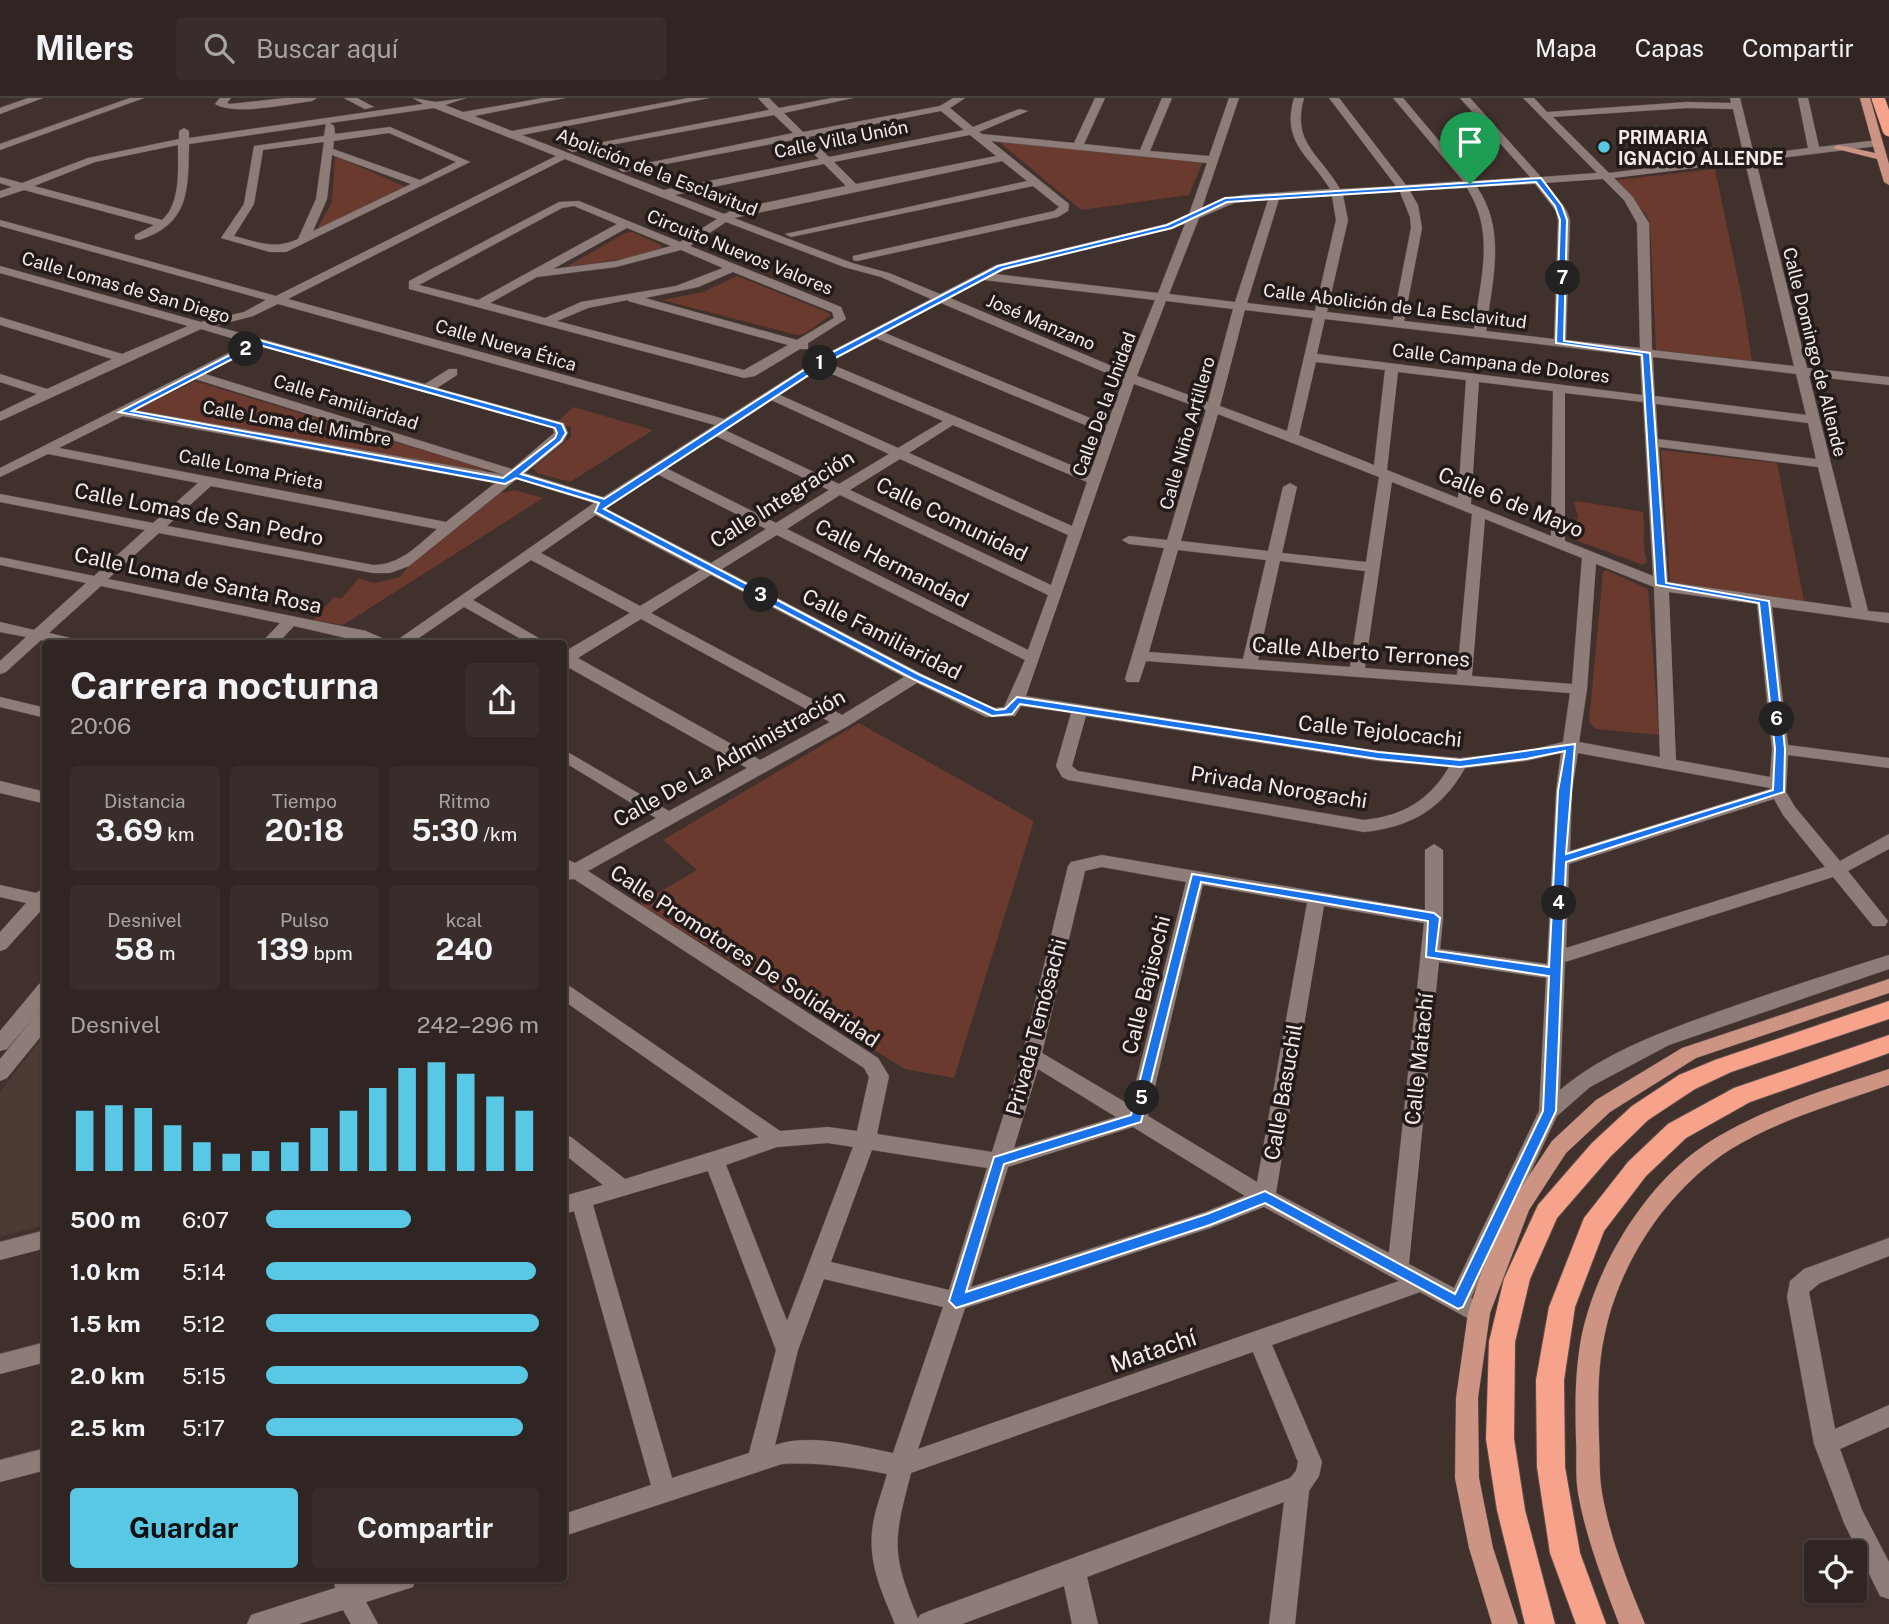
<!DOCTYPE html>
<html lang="es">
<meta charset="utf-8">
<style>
:root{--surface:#302522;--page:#382d2a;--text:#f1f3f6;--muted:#a8a5a5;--line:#4b4240;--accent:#59c8e4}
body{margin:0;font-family:"Public Sans",sans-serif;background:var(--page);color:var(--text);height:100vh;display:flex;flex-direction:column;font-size:26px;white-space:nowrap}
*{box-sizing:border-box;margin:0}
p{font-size:23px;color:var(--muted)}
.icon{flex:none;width:38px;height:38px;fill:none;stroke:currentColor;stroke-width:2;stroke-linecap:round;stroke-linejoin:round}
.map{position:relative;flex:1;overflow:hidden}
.panel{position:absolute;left:42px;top:542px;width:525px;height:942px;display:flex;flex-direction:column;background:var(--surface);border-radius:7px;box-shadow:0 2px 5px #0004,0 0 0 2px var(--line)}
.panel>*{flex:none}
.buttons{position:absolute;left:1804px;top:1442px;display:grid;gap:14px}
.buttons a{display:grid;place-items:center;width:63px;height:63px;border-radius:7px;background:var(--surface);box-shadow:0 2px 5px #0004,0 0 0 2px var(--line);font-size:35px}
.pin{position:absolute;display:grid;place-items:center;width:60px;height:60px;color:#fff;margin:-72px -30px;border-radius:50% 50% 50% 0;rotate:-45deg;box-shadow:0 0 7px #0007}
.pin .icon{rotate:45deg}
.km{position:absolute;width:35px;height:35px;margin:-18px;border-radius:50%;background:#222;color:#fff;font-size:19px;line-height:35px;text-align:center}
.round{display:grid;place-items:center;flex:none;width:74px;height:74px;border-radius:7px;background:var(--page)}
.summary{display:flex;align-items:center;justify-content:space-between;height:119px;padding:0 28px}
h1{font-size:38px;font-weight:700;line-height:52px}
.stats{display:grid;grid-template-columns:repeat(3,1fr);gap:10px;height:119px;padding:7px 28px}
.stats div{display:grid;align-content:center;border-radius:7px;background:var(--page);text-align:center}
.stats b{font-size:30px;font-weight:700}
.stats small{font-size:19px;font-weight:400}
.stats p{font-size:19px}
.chart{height:196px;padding:14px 28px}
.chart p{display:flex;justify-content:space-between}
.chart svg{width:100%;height:126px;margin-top:7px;stroke:var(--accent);stroke-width:6}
.button{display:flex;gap:14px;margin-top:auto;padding:14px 28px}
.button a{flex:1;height:80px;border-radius:7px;background:var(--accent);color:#111;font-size:28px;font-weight:700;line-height:80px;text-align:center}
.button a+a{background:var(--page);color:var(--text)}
ul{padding:0 28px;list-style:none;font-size:23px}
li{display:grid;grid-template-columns:112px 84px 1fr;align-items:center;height:52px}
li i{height:18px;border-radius:9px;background:var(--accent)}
header{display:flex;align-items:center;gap:42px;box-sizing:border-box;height:98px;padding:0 35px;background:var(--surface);border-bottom:2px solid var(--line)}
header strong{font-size:33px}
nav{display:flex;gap:38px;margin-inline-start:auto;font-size:24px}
.search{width:490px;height:63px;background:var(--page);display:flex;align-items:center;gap:18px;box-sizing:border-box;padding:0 24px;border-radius:7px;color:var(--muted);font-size:26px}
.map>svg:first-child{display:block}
</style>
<header>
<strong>Milers</strong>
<div class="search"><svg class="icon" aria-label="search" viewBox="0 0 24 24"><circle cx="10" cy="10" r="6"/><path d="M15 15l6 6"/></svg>Buscar aquí</div>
<nav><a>Mapa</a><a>Capas</a><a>Compartir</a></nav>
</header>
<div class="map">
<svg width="1889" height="1526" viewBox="0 0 1889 1526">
<rect width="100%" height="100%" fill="#40312d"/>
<path fill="#4e3a34" d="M45,936V1127L0,1139V994Z"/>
<path fill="#693a2d" d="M999,44L1203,63L1189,97L1081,112Z
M335,60H340L408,90L320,132L318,129L332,104Z
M1715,71L1743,205L1752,263L1656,252L1650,125L1647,118L1616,82Z
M632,134L661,147L662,151L644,158L566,169L625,135Z
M737,178L829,215L831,217L804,236L797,237L662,202L703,194Z
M195,283L484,371L485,373L477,377L136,312Z
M573,309L653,332L570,384L537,375L533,370L571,339V329L557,324Z
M1661,352L1777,365L1804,503L1670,485Z
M515,392L543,400L343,527L313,522L334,499L341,501L359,480L374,485L400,479L412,464L500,395Z
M1577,403L1643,414C1646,434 1641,443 1647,464L1643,467L1573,441L1578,418L1574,405Z
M1606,472L1648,491L1659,637L1596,631L1589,624L1603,474Z
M859,625L1034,723L954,980L905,971L639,806L697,772L663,742Z"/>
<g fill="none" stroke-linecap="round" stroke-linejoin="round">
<g stroke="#5c4f4c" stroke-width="1">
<path id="minor" d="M28,0H43L0,16V10Z
M130,0H144L0,52V46Z
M220,0H231L227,5L230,6L285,0H317L312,3C288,6 234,18 215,6Z
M344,0H357L374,9L365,11Z
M413,0L436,4L466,0L445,7L463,14L543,0H565L474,18L512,33L688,0H709L522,37L664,92L819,61L798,41L623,74L618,71L793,35L774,17L572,54L567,51L769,12L758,0H769L779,10L832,0H853L784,15L803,34L940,8L953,0H965L950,10L973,29L1019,11L1028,13L979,34L982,36L1074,45L1095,0H1105L1084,46L1140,52L1162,0H1172L1150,53L1209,58L1229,0H1239L1202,110L1242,97L1330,91C1309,57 1281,45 1294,0H1304C1291,45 1320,56 1340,91L1396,88L1329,0H1339L1406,87L1463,83L1393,0H1403L1473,83L1530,79L1460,0H1470L1541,79L1597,75L1523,0H1534L1547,14L1687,4L1731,5L1730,0H1740L1754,57L1808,50L1798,0H1808L1819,49L1878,42L1883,45L1878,48L1756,63L1807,270L1889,279V287L1809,278L1868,513L1889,515V525L1772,509L1788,647L1889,660V670L1788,657L1786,694L1795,709L1840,763L1889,736V751L1848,773L1888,823L1885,828H1873L1833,779L1565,864L1560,992C1605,954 1662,934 1717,914C1774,894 1831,875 1889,857V871L1669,947L1590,989L1557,1018L1471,1200L1487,1208L1490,1215L1487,1222L1479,1225L1471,1222L1420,1194L1272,1247L1322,1364L1319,1378L1309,1393L1295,1526H1269L1284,1404L1087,1479L1098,1526H1072L1064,1488L962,1526H895C883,1497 869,1468 872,1435C873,1416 882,1395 887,1376C852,1369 818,1364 782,1366L564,1438V1416L651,1387L574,1113L564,1116V1098L603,1087L564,1056V1037L571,1039L625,1081L759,1039L564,903V887L571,889L780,1033L828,1029L857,1033L869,979L864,970L574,781L564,782V760L575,765L656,720L564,664V652L669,713L747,670L564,567V554L630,515L531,462L473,502L549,546H530L464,509L410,546H372L294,528L277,546H260L280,525L101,488L49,535L83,543L86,546H57L41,542L6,574L0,576V563L26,539L0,534V524L34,532L86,485L0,467V459L94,478L145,432L0,404V396L153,425L198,385L48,356L0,379V370L248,245L201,231L0,323V314L37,296L0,284V276L47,291L112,261L0,227V219L122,256L188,228L0,175V168L201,224L244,214L266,202L0,128V122L276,198L556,58L434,10L330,25L334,28L335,36L390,29L470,64L286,154H270L221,140L244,106L254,48L324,38L326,26L189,46C188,92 190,126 139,142L135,141V137L154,127L24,92L0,100V93L12,89L0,85V79L22,85L88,60L179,41V33L184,30L189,33V40L423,6ZM1687,10L1733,11L1744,58L1609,75L1553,19ZM941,13L964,32L829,59L808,39ZM389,35L456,64L420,82L333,51L334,43ZM970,37L996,58L856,86L834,64ZM991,43L1207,65L1189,116L1166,126L996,167L940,196L889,175L852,165L734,120L1002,63L1027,83L785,136L791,139L1033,88L1059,109L1054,113L853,158V162L857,163L1058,119L1068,113L1069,106ZM324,44L316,101L298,141C275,152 257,144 234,138L254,106L263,52ZM178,47C178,70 181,106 162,122L34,88L95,64ZM332,57L411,86L313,133L327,101ZM565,61L717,121L680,144L579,103L559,104L409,183V191L744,280L755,278L800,251H808V245L846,221L841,209L690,148L726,124L844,169L881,179L931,201L826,256L724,321L288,201ZM1745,64L1794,268L1652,252L1649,125L1632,98L1614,80ZM824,66L846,88L735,111L724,116L675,97ZM1603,81L1624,102L1637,125L1640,250L1566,242L1570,122L1567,113L1546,85ZM1535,86L1556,113L1558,122L1554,241L1486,233C1492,182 1507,134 1477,89ZM1467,90C1496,135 1480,182 1474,231L1404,223L1422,130L1418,107L1410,93ZM1400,94L1410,119L1411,130L1393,222L1327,214L1348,122L1343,97ZM1332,98L1336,122L1315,213L1247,205L1279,101ZM1268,102L1235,204L1169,196L1199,120L1234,105ZM574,108L617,126L478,202L419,187L562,110ZM1185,126L1158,195L995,176L1004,172ZM627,130L671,148L616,163L553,171ZM681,152L723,170L676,188L581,204L545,220L490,205L537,179L616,169ZM733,174L832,214L834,220L797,242L645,200L698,189ZM984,182L1155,202L1126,274L950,200ZM628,202V203L788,247L744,272L557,223L588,210ZM1166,203L1233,211L1208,304L1137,278ZM941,205L1123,282L1107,327L885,235ZM278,206L715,327L603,399L525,375L563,344L568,335L564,325L437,290L457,277V271H449L425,286L215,228L253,218ZM1245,212L1313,220L1287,333L1220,308ZM1325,221L1640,258L1642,297L1317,256ZM876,240L1104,335L1090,375L828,265ZM261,248L553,330L554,335L512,371L205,276ZM1653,259L1796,276L1806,317L1655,298ZM1316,264L1385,272L1374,367L1299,337ZM820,271L943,323L898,350L780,297ZM1398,274L1466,282L1458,400L1387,372ZM195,281L505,377L134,312ZM1479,284L1553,293L1551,438L1471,406ZM1134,286L1206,312L1167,442L1129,438L1122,442L1129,446L1164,450L1125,581L1127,584H1139L1146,563L1570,595L1563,644L1526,653L1460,660L1378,653L1026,598ZM1565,295L1643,304L1653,478L1565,443ZM771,302L889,356L839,386L725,332ZM1656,306L1808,325L1816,361L1658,341ZM1218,316L1379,379L1366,464L1282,455L1297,389L1290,385L1283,389L1268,453L1181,443ZM123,318L495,385L446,424L59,350ZM953,327L1087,384L1072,428L909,355ZM716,338L829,392L776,425L666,370ZM1659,349L1818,369L1852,510L1668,484ZM900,361L1068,437L1051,487L850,392ZM657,376L766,431L711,465L605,410ZM517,381L594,405L393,545L366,533L108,481L159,435L373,475H390L409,468ZM1392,384L1472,416L1457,577L1365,570ZM211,388L437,431C417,448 400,467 373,467L167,428ZM840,397L1048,497L1028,552L787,431ZM596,417L700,472L640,508L541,455ZM1485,421L1582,460L1572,586L1472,578ZM777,437L1025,562L1004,609L994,610L922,576L722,471ZM1178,452L1266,462L1243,561L1149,554ZM1280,463L1365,473L1350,569L1258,562ZM1596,466L1654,489L1660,659L1579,644L1587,591ZM711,477L904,579L842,617L651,515ZM1669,494L1757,506L1772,651L1770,679L1676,662ZM641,521L830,624L760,662L578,560ZM917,585L986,619L1015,618L1021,608L1071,615L1056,668L1062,679L1068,682L1364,734C1411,729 1442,711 1465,670L1526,663L1561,655L1556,693L1547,866L1440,851L1443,820V752L1434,746L1425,752V812L1102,757L1071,764L1068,768L1022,958L992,1054L877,1036L889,978L878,960L588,773L848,628ZM1086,618L1378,663L1449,669C1429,703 1402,718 1364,722L1078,673L1072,668ZM1578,655L1770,690V691L1570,753L1572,693ZM1774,701L1783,717L1825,769L1566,850L1569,766ZM1102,769L1186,784L1130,1007L1042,955L1085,773ZM1203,787L1307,805L1257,1084L1148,1018ZM1324,808L1424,825L1389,1155L1276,1095ZM1439,864L1546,880L1539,1013L1454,1190L1409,1166ZM1038,971L1116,1019L1014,1050ZM1133,1029L1245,1098L1205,1114L971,1189L1008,1069ZM828,1045L853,1049L787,1223L726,1067L777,1049ZM872,1052L987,1070L949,1192L831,1164ZM708,1073L776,1252L749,1355L672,1380L593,1107ZM1264,1109L1399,1183L918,1351L965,1210L1210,1130ZM824,1181L943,1209L893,1355C857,1348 811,1335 775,1347L798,1252ZM1253,1254L1298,1364L1296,1373L1290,1380L929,1513L920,1517L918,1521C891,1454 893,1444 911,1375Z
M0,599L46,610V620L0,609Z
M0,683L46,694V706L0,695Z
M0,787L36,795L46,789V807L6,851L0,853V834L26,805L0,799Z
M46,884V905L7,951L0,953V933L39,886Z
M46,911V932L7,980L0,983V961L39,913Z
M46,1132V1150L0,1162V1144Z
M1889,1140V1158L1820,1185L1809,1194L1835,1331L1889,1307V1329L1840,1351L1862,1412L1889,1464V1501L1880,1498L1844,1425L1814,1346L1787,1199L1790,1183L1804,1171Z
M46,1244V1264L0,1276V1256Z
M46,1350V1372L0,1384V1362Z
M334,1480H416L413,1489L366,1504L378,1526H351L343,1512L299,1526H247L251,1517L335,1490Z"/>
</g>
<g stroke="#5c4f4c" stroke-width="1">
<path id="major" d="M1860,0H1870L1889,66V87L1884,84L1877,61L1833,50L1838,47L1875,55Z
M1889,881V895L1696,960L1610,1014L1566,1055L1529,1112L1490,1215L1478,1300L1479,1380L1493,1450L1518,1526H1492L1469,1450L1455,1380L1456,1300L1468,1215L1482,1173L1513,1102L1552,1043L1596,1002L1682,950Z
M1889,971V987C1836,1006 1780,1021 1731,1051C1668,1091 1620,1163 1605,1235C1597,1270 1598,1306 1599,1341C1600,1359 1599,1377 1602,1395C1610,1440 1627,1483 1645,1526H1619C1603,1483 1586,1440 1578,1395C1575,1377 1577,1360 1576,1342C1575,1306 1575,1271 1582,1236C1597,1168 1642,1092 1699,1051C1755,1012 1825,992 1889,971Z"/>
</g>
<g stroke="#5c4f4c" stroke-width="2">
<path id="highway" d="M1889,903V921L1731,974L1695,991L1648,1022L1610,1059L1557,1120L1530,1181L1515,1244L1514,1341L1525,1412L1555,1526H1525L1497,1412L1486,1341L1489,1244L1504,1181L1538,1107L1592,1045L1632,1008L1679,977L1715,962Z
M1889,937V955L1750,1004L1686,1040L1646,1078L1604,1133L1575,1209L1564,1282L1565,1369L1580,1455L1606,1526H1576L1550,1455L1537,1369L1536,1282L1549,1209L1584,1120L1628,1064L1668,1026L1734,990Z"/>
</g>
<use href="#minor" fill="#8d7c78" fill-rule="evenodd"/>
<use href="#major" fill="#cd9383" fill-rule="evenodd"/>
<use href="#highway" fill="#f7a38b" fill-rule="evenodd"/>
<g stroke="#5c4f4c" stroke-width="14" stroke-linecap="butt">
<path id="highway-bridge" d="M1878,0L1889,32"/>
</g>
<use href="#highway-bridge" stroke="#f7a38b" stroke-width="13"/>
</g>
<path fill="#1a73e8" stroke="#fff" stroke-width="2" fill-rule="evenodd" d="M1541,80L1562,108L1567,122L1564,243L1650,255L1666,485L1769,503L1785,651L1784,694L1566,764L1556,1013L1463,1209L1458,1211L1265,1105L1210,1127L956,1210L949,1203L994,1059L1131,1017L1192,776L1434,815L1440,820L1436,853L1549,869L1558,693L1565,653L1526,661L1460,669L1378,661L1020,606L1012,616L992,618L913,581L595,414L599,405L516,380L505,386L119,314L259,242L562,326L566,335L561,343L521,376L604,401L827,257L998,168L1167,127L1225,100ZM1536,84L1555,108L1560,122L1556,245L1642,257L1656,487L1759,505L1775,651L1773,692L1566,756L1575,646L1460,662L1378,654L1017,599L1005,611L996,612L920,577L604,411L833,261L1003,171L1172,130L1227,104ZM259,247L555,330L557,335L555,340L503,380L132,313ZM1201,784L1428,823L1426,859L1549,878L1543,1013L1455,1196L1265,1093L1207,1116L966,1194L1004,1066L1141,1024Z"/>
<circle fill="#59c8e4" stroke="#221b19" stroke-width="2.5" cx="1604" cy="49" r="7"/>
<g text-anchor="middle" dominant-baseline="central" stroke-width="7" stroke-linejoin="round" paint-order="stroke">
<g font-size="18" font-weight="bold" fill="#f4eae7" stroke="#221b19" text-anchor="start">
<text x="1618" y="39">PRIMARIA<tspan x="1618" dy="21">IGNACIO ALLENDE</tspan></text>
</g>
<g font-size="18" fill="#f4eae7" stroke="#221b19">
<text transform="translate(841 41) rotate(-11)">Calle Villa Unión</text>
<text transform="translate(657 74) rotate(21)">Abolición de la Esclavitud</text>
<text transform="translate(740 154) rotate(22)">Circuito Nuevos Valores</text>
<text transform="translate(126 189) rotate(16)">Calle Lomas de San Diego</text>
<text transform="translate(1395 208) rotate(7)">Calle Abolición de La Esclavitud</text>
<text transform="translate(1041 224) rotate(23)">José Manzano</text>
<text transform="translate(506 247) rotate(16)">Calle Nueva Ética</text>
<text transform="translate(1815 254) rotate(76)">Calle Domingo de Allende</text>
<text transform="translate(1501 265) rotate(7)">Calle Campana de Dolores</text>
<text transform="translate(346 304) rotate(17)">Calle Familiaridad</text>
<text transform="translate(1104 306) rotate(-70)">Calle De la Unidad</text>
<text transform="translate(297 325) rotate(10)">Calle Loma del Mimbre</text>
<text transform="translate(1187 335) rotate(-74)">Calle Niño Artillero</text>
<text transform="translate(251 371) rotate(11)">Calle Loma Prieta</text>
</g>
<g font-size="21" fill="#f4eae7" stroke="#221b19">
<text transform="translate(782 401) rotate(-32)">Calle Integración</text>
<text transform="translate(1511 404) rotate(22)">Calle 6 de Mayo</text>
<text transform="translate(199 416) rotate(11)">Calle Lomas de San Pedro</text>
<text transform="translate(952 421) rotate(26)">Calle Comunidad</text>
<text transform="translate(892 465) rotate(27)">Calle Hermandad</text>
<text transform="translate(198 482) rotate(12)">Calle Loma de Santa Rosa</text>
<text transform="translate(882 536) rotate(27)">Calle Familiaridad</text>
<text transform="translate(1361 554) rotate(4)">Calle Alberto Terrones</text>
<text transform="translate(1380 633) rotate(6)">Calle Tejolocachi</text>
<text transform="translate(729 660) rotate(-29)">Calle De La Administración</text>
<text transform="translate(1279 689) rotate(9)">Privada Norogachi</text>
<text transform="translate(745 858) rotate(33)">Calle Promotores De Solidaridad</text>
<text transform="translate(1146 887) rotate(-76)">Calle Bajisochi</text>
<text transform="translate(1036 929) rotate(-75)">Privada Temósachi</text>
<text transform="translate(1419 961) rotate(-84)">Calle Matachí</text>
<text transform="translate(1283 994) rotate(-80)">Calle Basuchil</text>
</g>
<g font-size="24" fill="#f4eae7" stroke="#221b19">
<text transform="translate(1153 1252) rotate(-19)">Matachí</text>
</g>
</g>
</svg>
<div class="buttons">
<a><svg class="icon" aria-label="locate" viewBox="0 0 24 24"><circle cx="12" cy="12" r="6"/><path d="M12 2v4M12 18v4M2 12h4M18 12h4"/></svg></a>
</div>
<div class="pin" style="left:1470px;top:86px;background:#1e9e55"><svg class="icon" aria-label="arrive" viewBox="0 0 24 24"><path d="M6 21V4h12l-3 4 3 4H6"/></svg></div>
<b class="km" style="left:820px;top:265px">1</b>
<b class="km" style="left:246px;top:251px">2</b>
<b class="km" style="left:761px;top:497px">3</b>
<b class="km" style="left:1559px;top:805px">4</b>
<b class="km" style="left:1142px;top:1000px">5</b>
<b class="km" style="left:1777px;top:621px">6</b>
<b class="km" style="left:1563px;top:180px">7</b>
<section class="panel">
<div class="summary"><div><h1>Carrera nocturna</h1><p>20:06</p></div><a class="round"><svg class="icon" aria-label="share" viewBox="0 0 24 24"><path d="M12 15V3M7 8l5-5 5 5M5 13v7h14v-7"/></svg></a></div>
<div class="stats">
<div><p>Distancia</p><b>3.69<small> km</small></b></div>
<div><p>Tiempo</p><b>20:18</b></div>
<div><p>Ritmo</p><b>5:30<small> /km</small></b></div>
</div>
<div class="stats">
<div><p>Desnivel</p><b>58<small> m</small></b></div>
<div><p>Pulso</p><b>139<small> bpm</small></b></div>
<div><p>kcal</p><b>240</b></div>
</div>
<div class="chart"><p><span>Desnivel</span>242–296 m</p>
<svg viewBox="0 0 160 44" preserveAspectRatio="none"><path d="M5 44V23M15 44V21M25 44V22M35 44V28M45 44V34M55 44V38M65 44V37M75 44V34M85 44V29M95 44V23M105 44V15M115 44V8M125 44V6M135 44V10M145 44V18M155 44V23"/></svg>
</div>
<ul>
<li><b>500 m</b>6:07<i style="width:53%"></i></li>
<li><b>1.0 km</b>5:14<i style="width:99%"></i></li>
<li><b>1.5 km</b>5:12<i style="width:100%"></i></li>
<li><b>2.0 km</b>5:15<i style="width:96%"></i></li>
<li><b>2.5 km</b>5:17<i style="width:94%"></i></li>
</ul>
<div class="button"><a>Guardar</a><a>Compartir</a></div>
</section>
</div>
